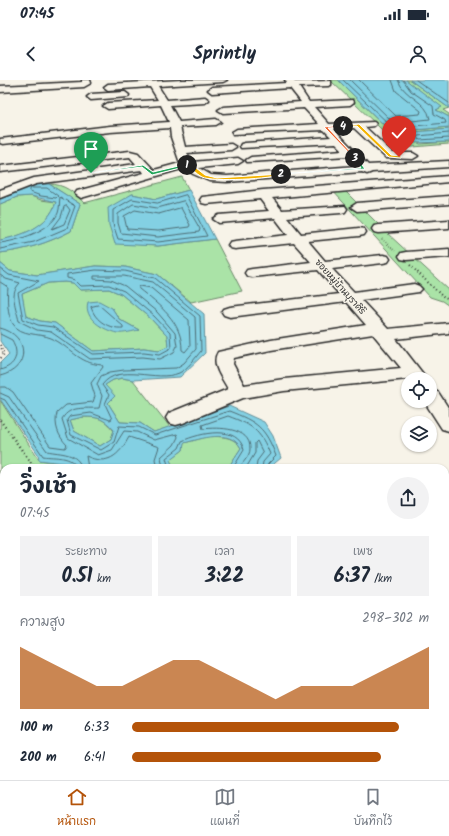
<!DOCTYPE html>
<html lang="th">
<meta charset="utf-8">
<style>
:root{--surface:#fff;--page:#f2f2f3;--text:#1f2937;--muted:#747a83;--line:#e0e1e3;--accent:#b45309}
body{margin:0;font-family:Kalam,"Playpen Sans Thai",sans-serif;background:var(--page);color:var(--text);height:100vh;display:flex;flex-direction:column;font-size:15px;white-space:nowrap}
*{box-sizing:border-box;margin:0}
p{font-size:13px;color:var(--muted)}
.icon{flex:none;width:22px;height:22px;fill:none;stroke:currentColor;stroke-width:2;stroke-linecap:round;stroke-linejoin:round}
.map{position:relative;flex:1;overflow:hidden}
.drawer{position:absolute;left:0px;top:384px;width:449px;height:316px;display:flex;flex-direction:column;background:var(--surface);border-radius:12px 12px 0 0;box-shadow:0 1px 3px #0004}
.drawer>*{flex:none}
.controls{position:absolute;left:401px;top:292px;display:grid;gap:8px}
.controls a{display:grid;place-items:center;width:36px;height:36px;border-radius:50%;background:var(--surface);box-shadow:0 1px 3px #0004;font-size:20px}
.pin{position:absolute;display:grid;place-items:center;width:34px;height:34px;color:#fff;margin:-41px -17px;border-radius:50% 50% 50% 0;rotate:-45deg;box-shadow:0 0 4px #0007}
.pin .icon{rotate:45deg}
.km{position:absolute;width:20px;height:20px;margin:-10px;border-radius:50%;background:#222;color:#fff;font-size:11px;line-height:20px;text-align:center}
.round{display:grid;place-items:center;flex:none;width:42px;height:42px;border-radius:21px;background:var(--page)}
.head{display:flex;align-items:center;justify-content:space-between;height:68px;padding:0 20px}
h1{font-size:22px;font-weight:700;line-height:30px}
.metrics{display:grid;grid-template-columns:repeat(3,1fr);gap:6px;height:68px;padding:4px 20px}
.metrics div{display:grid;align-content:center;border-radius:0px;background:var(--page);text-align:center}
.metrics b{font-size:20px;font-weight:700}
.metrics small{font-size:11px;font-weight:400}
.metrics p{font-size:11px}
.chart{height:112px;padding:8px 20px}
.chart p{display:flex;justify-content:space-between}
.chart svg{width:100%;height:72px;margin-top:4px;fill:var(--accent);opacity:.7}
ul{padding:0 20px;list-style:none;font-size:13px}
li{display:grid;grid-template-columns:64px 48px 1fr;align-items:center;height:30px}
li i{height:10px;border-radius:5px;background:var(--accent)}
.status{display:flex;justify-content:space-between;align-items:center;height:28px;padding:0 20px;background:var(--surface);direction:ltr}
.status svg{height:11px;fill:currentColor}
header{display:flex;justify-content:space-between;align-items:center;height:52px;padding:0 20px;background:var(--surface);font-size:18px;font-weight:700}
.menu{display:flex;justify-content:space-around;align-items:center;height:56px;border-top:1px solid var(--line);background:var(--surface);font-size:11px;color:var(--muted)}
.menu a{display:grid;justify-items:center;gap:2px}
.menu .on{color:var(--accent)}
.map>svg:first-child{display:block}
</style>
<div class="status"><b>07:45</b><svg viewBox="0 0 49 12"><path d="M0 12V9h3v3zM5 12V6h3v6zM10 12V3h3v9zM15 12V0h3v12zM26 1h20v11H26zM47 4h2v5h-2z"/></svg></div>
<header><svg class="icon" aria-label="back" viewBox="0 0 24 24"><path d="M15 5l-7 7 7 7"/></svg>Sprintly<svg class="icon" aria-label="person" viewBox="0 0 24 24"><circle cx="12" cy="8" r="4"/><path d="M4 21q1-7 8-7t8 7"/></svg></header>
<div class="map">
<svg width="449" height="700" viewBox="0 0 449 700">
<rect width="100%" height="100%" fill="#f7f3e8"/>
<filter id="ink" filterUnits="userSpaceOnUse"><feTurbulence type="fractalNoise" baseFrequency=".025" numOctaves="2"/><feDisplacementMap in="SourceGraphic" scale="8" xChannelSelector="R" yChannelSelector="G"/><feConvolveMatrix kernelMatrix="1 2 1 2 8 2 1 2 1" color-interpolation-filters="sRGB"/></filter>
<g filter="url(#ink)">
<path fill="#aae3a7" stroke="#6a8769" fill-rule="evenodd" d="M330,0H338L391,52L449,47V49L403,53L420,64L449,62V64L401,68Z
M406,0H410L449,28L443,30L449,34V37L436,30L441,27Z
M182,97L189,110L156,119L132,114L115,163L158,166L215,159L242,211L191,222L157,194L125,187L95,186L37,195L10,191L0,183V173C26,170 48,163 71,151L80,124L49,104C64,104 74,112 84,123Z
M342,108L387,153L449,210V226L442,221L430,217L331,109Z
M31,116L41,120L56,122C49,146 23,156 0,160V124L17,117Z
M65,202L73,203L80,210L109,209L121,214L151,239L167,256L168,266L159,270L144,268L93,271L55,243L40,241L25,236L22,214L48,203ZM112,228L119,239L139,250L100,246Z
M122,298L133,300L170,347L154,352L140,343L120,342L108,323L105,305L113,300Z
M0,320L39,380L70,384L74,388H4V564L0,565Z
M83,337C99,337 103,338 114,351L111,359L100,366L74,351L70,340Z
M210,356C222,357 234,356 241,368L228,388H174L169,380L183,370L184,363Z
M449,515V700H414L445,696V516Z"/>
<path fill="#83d0e3" stroke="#608e99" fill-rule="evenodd" d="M338,0H406L442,27L436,30L449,37V47L391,52Z
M410,0H449V28Z
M449,49V62L411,63L404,57L403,53Z
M31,104H49L80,124L71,151C48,163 26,170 0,173V160C22,156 49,146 56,122L31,116L17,117L0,124V116Z
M189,110L215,159L158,166L115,164L109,145L108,128L132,114L156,119Z
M0,183L10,191L37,195L95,186L125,187L157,194L204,234L205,273L180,297L133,300L122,298L113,300L105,305L115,316L108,323L120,342L140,343L154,352L229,326L264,342L273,356L281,378L269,388H228L241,368C230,348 201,359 184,363L183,370L170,380L174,388H74L70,384L39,380L38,374L0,319V283L9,274L0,261ZM65,202L73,203L80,210L109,209L121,214L151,239L167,256L168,266L159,270L144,268L93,271L55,243L40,241L26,236L22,214L48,203ZM83,337C99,337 103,338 114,350L111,359L100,366L74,351L70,340Z
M99,221L112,228L119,239L139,250C133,251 124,254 117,253C104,250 83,239 88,222Z
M449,528V642L445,643V529Z
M0,694L4,696H413L414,700H0Z"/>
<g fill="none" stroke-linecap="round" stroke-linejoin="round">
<path stroke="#4e6d75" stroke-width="1" d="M343,0L393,48L446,43L445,40L434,34L433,26L411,11L403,0
M350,0L394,43L430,39C427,20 404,18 398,0
M359,0L396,36L420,34L421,31L396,11L392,0
M416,0L449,23
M449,53L418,56L417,58L420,60L449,58
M31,108H47L58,116L56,118L41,116L30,112Z
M186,115L207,156L158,162L118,159L113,144V130L132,119L157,123Z
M184,121L200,149L199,152L158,157L121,153L118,143V134L133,124L157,128Z
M67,126L70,130L64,144L52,149L61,137L64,127Z
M181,128L190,145L189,147L158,151L127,149L124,136L135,130L158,134Z
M0,163C17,161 51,151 58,133C60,128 59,122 60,117L75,126L67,148L34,162L0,169
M0,188L9,195L39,201L18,213L23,239L38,245L53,247L93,274L144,272L160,274L171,268L170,253L154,236L124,211L109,205L81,206L75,200L67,198V194L96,190L125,191L155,198L200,236L201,271C195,278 188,289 179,293C156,303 119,282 102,305L109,315L105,324L112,339L110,340L91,333L70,336L67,340L71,355L101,370L114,362L119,346L139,347L155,355L229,331C257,342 265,347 276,376L268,384L267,388
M0,195L6,199L20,203C9,214 16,227 19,241L37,250L51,252L90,279L143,277L160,279L174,272L177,266L175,253L157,232L125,206L111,200L94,199V196H124L153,202L195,237L196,269L184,283L176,288L124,290L110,292L101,296L97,304L102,316L99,328C85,329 70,325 62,339L68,358L98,375L112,370L124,351L137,352L154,360L177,354L178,357L174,365L161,377L163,388
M0,202L8,207C7,218 7,234 13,244C21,256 39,253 51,258C71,267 77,283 102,285L103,287L91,303L95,316L93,322L66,325L57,333C54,345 58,356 67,365L65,368L50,366L13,312L6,307H0
M140,206L151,208L189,240L190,266L185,272L182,270C182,241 160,226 139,209Z
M99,225L123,246V248C109,249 95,241 91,227Z
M0,248C30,255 31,289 0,296
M0,254L12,260C20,274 16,286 0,290
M0,313L9,317L47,371C61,374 77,372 82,388
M0,318L5,320L43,376C55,378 72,375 77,388
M88,388L86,376C107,386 119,376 129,357L159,367L155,379L157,388
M169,388L166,378L179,368L182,361C200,353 238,344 244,370L233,388
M239,388C243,382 250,376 250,369C251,347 217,347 203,349L202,345L228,336C252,345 260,350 270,374L263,382L262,388
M246,388L255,373V363L257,361L263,373L257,381L256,388"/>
<g stroke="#2b2b2b" stroke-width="3">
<path id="minor" d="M82,0H90L91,3L84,7L0,12V6L82,2Z
M182,0H227L223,2L158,6L167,20L205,17L209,20L205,23L170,25L179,42L216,39L221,42L216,45L180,47L185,67L231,64L236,67L231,70L187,73L192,82L238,78L243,81L238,84L199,88L211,95L227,96L356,86L348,76L247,82L246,80L251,77L343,70L336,63L241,68L240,66L241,64L245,63L331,57L324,50L233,54L232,52L237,49L319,44L304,28L223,33L218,30L223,27L301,22L290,8L212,13L208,10L212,7L287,3L285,0H293L295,2L331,1V5L328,6L299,7L309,22L353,20L354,22L350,25L314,27L329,44L374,42L376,44L374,46L365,47L393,73H413L418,76L413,79L386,78L354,48L334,49L368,85L449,81V87L372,92L367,94L362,92L227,102L209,101L193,94L187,89L178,90L81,118L75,114L77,111L144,93L142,90L36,104L0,118V110L34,98L136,84L130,77L0,92V86L130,71L138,73L154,90L180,83L171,57L170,48L110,52L3,64L0,63V59L110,46L169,42L161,25L108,29L103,26L108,23L158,20L150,7L108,10L104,7L108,4Z
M125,12L129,15L128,17L91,20L87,17L91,14Z
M449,96V102L272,118L282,130L345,126L347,129L345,132L341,133L287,137L301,154L359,148L364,149L366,152L364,155L359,156L308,161L325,181L383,175L388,176L390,179L388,182L383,183L332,189L354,212L414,204L419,206L422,209L419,212L361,220L388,249L449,243V253L396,259L427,299H408L284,311L243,318L183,343L176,345L169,343L166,338L169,333L228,309C223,299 210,284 218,272L271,260L366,245L346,222L230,237L224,235L222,232L224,229L230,227L339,214L318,190L252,197L247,196L245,193L247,190L252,189L311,182L294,163L235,169L230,168L228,165L230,162L235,161L288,155L275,138L219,143L213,139L219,135L269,131L260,119L206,124L202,123L200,120L202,117L263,110ZM373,254L401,288L284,299L244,305L233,284L234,278L271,270Z
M449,116V124L357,131L351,127L357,123Z
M449,140V148L379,153L374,152L372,149L374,146L379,145Z
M449,169V177L406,180L401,179L399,176L401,173L406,172Z
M430,311L438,312L449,329V351L442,349L424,321H430Z
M449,490V513L445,514V491Z
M4,645V675L0,676V646Z"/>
</g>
<g stroke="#2b2b2b" stroke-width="3">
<path id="major" d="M449,666V700L435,698L434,700H392L393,696H445V668Z"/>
</g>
<g stroke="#2b2b2b" stroke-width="3">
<path id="highway" d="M449,524V552L445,553V525Z
M449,573V603L445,604V574Z
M4,680V696H27L26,700H0V682Z
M140,696H183L182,700H139Z"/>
</g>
<path stroke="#2b2b2b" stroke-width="1.5" stroke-dasharray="0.5 2" stroke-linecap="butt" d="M382,159L395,171"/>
<path stroke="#2b2b2b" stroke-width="2" stroke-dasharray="1 2.5" stroke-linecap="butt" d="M410,185L443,217L449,220
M0,265L4,274L0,279"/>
<path stroke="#2b2b2b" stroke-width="2.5" stroke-dasharray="1 3" stroke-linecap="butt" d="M0,340L32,384L37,388"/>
<path stroke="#2b2b2b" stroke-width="3.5" stroke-dasharray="1.5 4" stroke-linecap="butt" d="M208,696L210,700"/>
<use href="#minor" fill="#f7f3e8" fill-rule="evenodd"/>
<use href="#major" fill="#faddab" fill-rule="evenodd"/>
<use href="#highway" fill="#faddab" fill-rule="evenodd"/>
</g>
</g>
<path fill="#22a559" stroke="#fff" d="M187,84L188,86L152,95L142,87L90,93L143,85L153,92Z"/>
<path fill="#f5b400" stroke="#fff" d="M191,84L205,95L217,98L282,94C273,99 212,102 202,97C196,94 192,88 185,85Z"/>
<path fill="#22a559" stroke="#fff" d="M354,77H356L365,89L279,94L361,88Z"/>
<path fill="#f0652b" stroke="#fff" d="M344,45L343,47L328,48L356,78H354L324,47Z"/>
<path fill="#f5b400" stroke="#fff" d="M359,44L391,75L401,76V78L389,77L357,46H342Z"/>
<g text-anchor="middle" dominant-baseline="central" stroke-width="3" stroke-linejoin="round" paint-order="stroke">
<g font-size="9" fill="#2b2b2b" stroke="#f7f3e8">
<text transform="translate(340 207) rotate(48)">ซอยหมู่บ้านบุราศิริ</text>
</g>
</g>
</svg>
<div class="controls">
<a><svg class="icon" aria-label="locate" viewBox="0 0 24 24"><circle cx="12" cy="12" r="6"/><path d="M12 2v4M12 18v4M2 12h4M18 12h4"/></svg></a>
<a><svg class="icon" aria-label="layers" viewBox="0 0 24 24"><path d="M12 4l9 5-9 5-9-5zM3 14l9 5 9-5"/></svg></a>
</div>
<div class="pin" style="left:91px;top:93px;background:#1e9e55"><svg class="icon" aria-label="arrive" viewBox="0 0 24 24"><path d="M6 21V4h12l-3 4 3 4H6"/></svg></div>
<div class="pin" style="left:399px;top:77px;background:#d93025"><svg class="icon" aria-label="check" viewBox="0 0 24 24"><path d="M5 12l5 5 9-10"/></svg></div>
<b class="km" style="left:187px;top:85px">1</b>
<b class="km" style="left:281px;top:94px">2</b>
<b class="km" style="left:355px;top:78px">3</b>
<b class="km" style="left:343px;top:46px">4</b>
<section class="drawer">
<div class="head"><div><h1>วิ่งเช้า</h1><p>07:45</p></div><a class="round"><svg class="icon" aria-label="share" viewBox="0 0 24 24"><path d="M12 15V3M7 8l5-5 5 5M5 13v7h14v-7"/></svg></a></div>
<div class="metrics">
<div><p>ระยะทาง</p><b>0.51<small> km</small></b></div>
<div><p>เวลา</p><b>3:22</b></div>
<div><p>เพซ</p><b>6:37<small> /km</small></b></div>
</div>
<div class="chart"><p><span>ความสูง</span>298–302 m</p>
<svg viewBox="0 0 160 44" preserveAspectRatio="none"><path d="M0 44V6L10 14L20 22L30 30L40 30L50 22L60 14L70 14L80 22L90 30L100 38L110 30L120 30L130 30L140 22L150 14L160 6V44z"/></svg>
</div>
<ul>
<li><b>100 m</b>6:33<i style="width:90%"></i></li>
<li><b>200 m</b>6:41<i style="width:84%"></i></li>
</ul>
</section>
</div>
<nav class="menu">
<a class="on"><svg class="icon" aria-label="home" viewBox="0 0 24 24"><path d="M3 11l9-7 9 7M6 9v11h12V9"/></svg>หน้าแรก</a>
<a><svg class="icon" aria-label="map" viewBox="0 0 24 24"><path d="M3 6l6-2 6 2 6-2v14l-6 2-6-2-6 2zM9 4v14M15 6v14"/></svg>แผนที่</a>
<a><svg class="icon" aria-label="saved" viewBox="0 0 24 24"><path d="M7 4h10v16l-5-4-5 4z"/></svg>บันทึกไว้</a>
</nav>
